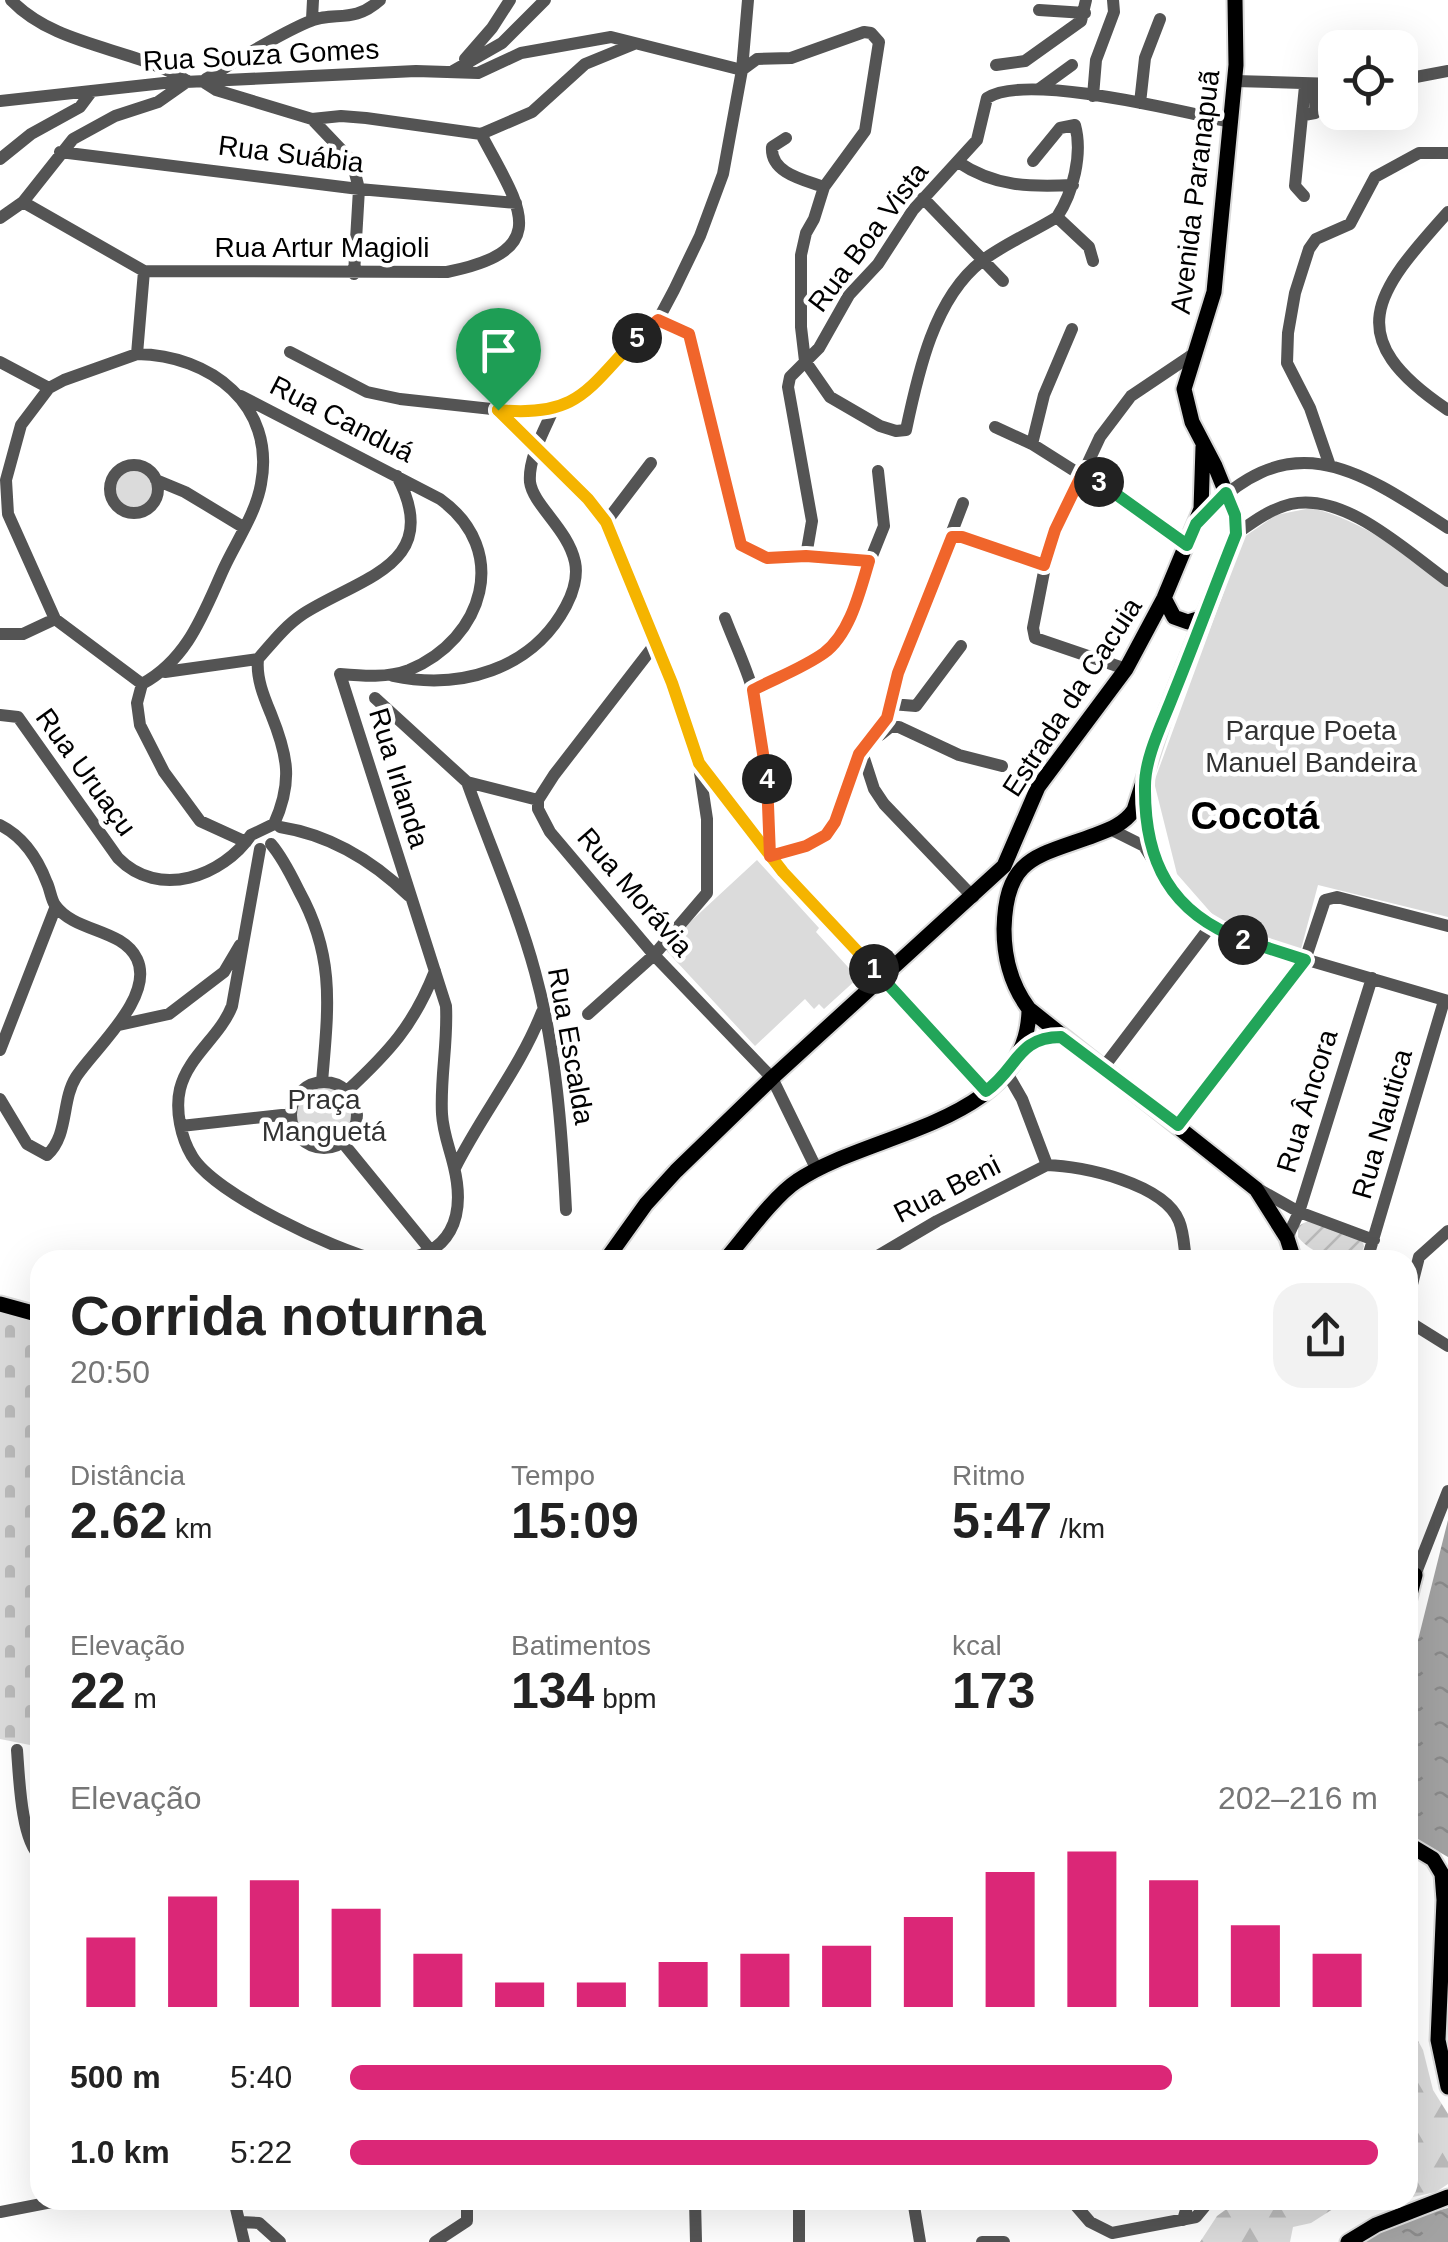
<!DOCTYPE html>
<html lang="pt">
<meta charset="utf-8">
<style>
:root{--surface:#fff;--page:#f2f2f2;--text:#222;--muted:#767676;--accent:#db2777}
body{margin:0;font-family:Arial,sans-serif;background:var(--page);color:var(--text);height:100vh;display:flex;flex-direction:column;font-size:38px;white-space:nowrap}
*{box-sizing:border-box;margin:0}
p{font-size:32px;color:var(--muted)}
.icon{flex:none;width:55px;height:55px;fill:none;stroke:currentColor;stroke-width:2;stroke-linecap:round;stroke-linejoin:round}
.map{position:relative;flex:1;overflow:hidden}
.sheet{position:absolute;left:30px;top:1250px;width:1388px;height:960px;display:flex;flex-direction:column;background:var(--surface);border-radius:30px;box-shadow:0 10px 40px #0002}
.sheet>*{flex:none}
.tools{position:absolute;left:1318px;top:30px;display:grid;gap:20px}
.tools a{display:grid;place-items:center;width:100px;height:100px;border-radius:20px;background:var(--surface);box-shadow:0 10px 40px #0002;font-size:50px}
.pin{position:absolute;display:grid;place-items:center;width:85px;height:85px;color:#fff;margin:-102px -42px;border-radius:50% 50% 50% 0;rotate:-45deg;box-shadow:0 0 10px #0007}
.pin .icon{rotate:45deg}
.km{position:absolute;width:50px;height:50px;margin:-25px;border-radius:50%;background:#222;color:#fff;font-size:28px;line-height:50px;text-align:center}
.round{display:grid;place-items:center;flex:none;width:105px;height:105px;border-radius:30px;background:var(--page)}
.summary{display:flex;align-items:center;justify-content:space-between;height:170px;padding:0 40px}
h1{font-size:55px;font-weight:700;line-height:75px}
.figures{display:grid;grid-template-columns:repeat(3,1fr);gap:15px;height:170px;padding:10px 40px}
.figures div{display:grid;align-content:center}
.figures b{font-size:50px;font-weight:700}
.figures small{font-size:28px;font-weight:400}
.figures p{font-size:28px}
.chart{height:280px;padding:20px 40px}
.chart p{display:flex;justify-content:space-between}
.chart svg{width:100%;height:180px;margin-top:10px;stroke:var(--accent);stroke-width:6}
ul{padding:0 40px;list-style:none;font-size:32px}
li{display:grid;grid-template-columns:160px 120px 1fr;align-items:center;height:75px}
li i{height:25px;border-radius:12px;background:var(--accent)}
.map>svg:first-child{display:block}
</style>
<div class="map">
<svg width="1448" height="2242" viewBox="0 0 1448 2242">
<defs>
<pattern id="forest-firs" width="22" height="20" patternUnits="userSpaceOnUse" patternTransform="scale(2.5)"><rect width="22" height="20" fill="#dbdbdb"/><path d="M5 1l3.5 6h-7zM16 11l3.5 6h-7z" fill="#bababa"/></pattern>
<pattern id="cemetery-stones" width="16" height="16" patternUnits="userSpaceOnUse" patternTransform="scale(2.5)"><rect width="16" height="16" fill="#dbdbdb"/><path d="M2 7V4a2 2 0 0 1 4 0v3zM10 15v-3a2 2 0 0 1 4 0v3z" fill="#bababa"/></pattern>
<pattern id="garden-furrows" width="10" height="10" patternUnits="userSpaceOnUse" patternTransform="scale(2.5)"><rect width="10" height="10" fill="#dbdbdb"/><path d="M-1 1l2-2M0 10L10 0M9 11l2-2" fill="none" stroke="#bababa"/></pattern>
<pattern id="water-ripples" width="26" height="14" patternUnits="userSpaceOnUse" patternTransform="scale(2.5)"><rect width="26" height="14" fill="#a2a2a2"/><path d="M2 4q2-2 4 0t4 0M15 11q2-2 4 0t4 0" fill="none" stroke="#8a8a8a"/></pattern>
</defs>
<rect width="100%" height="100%" fill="#fff"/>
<path fill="url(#forest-firs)" d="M1408,2022L1423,2050L1433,2090L1448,2114V2184L1436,2192L1408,2198Z
M1230,2200H1393H1347L1311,2223L1293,2227L1290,2242H1200L1217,2216L1232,2205Z"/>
<path fill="url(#cemetery-stones)" d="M0,1312L40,1321V1747L0,1739Z"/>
<path fill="#dbdbdb" d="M112 489a21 21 0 1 1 42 0a21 21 0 1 1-42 0Z
M1311,508C1363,520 1407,555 1448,587V917L1318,885L1301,949L1220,923L1177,874L1154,782L1244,537L1276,515Z
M757,860L819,928L816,932L858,978L824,1009L819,1004L814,1009L805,999L755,1046L663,947Z
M294 1115a30 30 0 1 1 60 0a30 30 0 1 1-60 0Z"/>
<path fill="url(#garden-furrows)" d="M1308,1221L1362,1240L1364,1246L1359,1260C1335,1260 1314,1256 1298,1237V1226Z"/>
<path fill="url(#water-ripples)" d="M1448,1520V1857L1408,1834V1680Z
M1448,2208V2242H1353L1410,2217Z"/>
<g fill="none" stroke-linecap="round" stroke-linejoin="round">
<g stroke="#dbdbdb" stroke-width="19">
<path id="major" d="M1235,0L1236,65L1214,292L1184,389L1192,422L1215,466L1235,515L1236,534L1163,720L1134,810C1124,824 1111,829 1095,835C1036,857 1006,856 1004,929C1004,958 1011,985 1029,1009L1256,1189L1287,1238L1294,1260
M1164,598L1174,617L1188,622L1201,618
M606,1260L646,1204L676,1171L772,1078L1004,866L1038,787L1126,669L1164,598L1201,509L1203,447
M725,1260C744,1238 774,1196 797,1181C870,1131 1028,1124 1029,1009
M0,1304L40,1315
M1408,1572L1415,1575L1408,1602
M1408,1844L1433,1859L1442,1874L1444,1900L1438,2040L1448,2087
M1348,2242L1376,2225L1448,2197"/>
</g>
<path stroke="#545454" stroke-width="12" d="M11,0C57,48 135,47 189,82
M1039,10L1085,13
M312,19L313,0
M465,59L492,28L510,0
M996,65L1025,61L1081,21L1086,0
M742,70L757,59L791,58L864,32L871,33L879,42L865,131L824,187L814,219L806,233L801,255V327L805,361L830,397L880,426L896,431L906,430C918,373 934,298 982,261C1004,244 1033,232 1057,217C1073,193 1083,154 1075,125L1060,128L1033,161
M742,70L748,0
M453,71L502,43L545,0
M206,79C238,60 273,37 308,22C334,10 352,25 380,0
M1400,80L1448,71
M1235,81L1335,84
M205,83L216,90L312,119L341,116L366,118L481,134L532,112L585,64L634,44
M1039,89L1072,65
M1093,96L1096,60L1114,12L1113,0
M0,101L164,83L416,71L478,73L521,53L611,37L742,70L723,174L700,236L674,290L658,320L634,341L601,380L573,402L520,412L400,399L367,392L290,352
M1140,103L1145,58L1160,19
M1304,115L1315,113L1316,85
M312,119L352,161L359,189L354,274
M786,138L772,147C770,173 804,180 824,187
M60,152L359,189L516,203
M0,159L31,134L80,107L92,91
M958,162C995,187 1030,187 1073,185
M1304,196L1295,186L1305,86
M923,198L1003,281
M23,202L144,271L447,272C557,250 518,205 481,134
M1448,212C1375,293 1339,337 1448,410
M1057,217L1089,247L1093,261
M0,218L23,202L73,139L115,116L158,102L185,83
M658,320L689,334L741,545L767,558L806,556L869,561
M1072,329L1044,395L1032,444L1081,475
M137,354C210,355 276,405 261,484C256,513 236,542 224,568C203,614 188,659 142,684L55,619L8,514L6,480L21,425L49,388L64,380Z
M137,354L144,271
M0,362L49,388
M241,396L440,499C511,550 484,639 409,670C388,678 363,676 340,674L446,1006C448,1043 440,1078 442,1114C443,1133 450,1149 454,1167C466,1217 451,1256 396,1260
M498,410L588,499L606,522L672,683L699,763L783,872L986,1091
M995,427L1032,444
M110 489a24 24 0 1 1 48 0a24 24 0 1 1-48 0Z
M1330,466L1310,408L1287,363L1288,333L1295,293L1309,249L1316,239L1350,224L1375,177L1419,153H1448
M1084,470L1187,545
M156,480L185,492L243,527
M606,522L651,463
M1197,523C1287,422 1354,466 1448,528
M1236,534C1253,522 1270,509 1291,504C1345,492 1406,551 1448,581
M949,541L954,536L962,537L1044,565
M806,556L812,521L788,387L790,377L819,348L849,295L878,264L913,210L977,140L987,98C1026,72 1183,112 1231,122
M725,618C734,642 746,666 753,691C768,743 771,801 768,854
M0,634H23L55,619
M656,643L554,775L538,800V809L550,832L654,955L772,1078L817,1170
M1126,669L1035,638L1033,628L1049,546L1100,437L1131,396L1192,355
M165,672L258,659
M393,676C460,690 532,670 566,606C573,593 578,576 575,562C568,529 533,505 530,482C528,458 545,429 554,408
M142,684L137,703L140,725L164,772L200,821L246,842
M753,690L824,653L841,633L884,526L878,471
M375,698L467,782L538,800
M891,704L916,706L961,646
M0,715L18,717L118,858C159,900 223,876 251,835L274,824
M880,735L890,727H899L959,755L1002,766
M861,749L874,789L884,804L973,897
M467,782C489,844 518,909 535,972C556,1048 562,1131 566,1210
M1145,785L1152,854
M274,824C293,782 288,756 271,714C264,697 256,678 258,659C272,643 285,626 303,614C361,577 444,565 397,476
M0,825C24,837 38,859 47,883C50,889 51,899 55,905C75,933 122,928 137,959C155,997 94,1049 76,1077C61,1101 69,1135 47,1155L27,1144L0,1099
M280,827C331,835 372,860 409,896
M1110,829L1144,846L1177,898L1210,927L1253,944L1448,1001
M271,844C283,858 291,875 299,891C336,958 328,1009 322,1082
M260,849L232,1006C220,1037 188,1056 180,1089C175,1110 181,1138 192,1156C214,1194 335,1250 377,1260
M770,856L806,846L826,835L835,822L859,754L887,717L898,673L963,503
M588,1014L654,955L707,893V819L699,766
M119,1025L169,1014L224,972L240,945
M0,1050L56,906
M1103,1068L1210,927
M1007,1073L1022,1099L1047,1165
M291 1115a33 33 0 1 1 66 0a33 33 0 1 1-66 0Z
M347,1091C389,1052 414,1025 435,971
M1177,1125L1305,960L1325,900L1337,897L1448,926
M181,1126L291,1114
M343,1143L432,1252
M1047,1165C1084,1166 1164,1184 1179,1221C1184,1233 1184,1247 1186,1260
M455,1168C482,1114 520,1068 542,1012
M1258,1189L1299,1212L1374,1240
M1287,1238L1299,1212L1372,978
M1293,1256L1307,1260
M871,1260L937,1221L1047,1165
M1367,1260L1444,1001
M1408,1300L1419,1257L1448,1231
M1408,1321L1448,1346
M1415,1575L1448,1491
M17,1750C19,1775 21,1841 40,1856
M40,1860L37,1866L40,1885
M234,2200L244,2242
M695,2200L696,2242
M913,2200L920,2242
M1071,2200L1090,2222L1112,2233L1196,2217L1210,2200
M0,2212L62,2200
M1183,2220L1189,2200
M241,2222L259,2223L280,2242
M435,2242L467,2221V2200
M799,2242V2200
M982,2242H1004"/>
<use href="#major" stroke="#000" stroke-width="15"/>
</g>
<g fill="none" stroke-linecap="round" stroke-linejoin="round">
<g stroke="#fff" stroke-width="20">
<path id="split-1" d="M498,410L588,499L606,522L672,683L699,763L783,872L874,969"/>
</g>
<g stroke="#fff" stroke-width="20">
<path id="split-2" d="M874,969L986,1091C1018,1068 1017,1037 1061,1037L1178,1125L1305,960L1243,940"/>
</g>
<g stroke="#fff" stroke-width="20">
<path id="split-3" d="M1099,482L1187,545L1196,524L1226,493L1235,515L1236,534C1214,589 1194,644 1172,698C1162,724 1145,757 1145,786C1144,861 1170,913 1243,940"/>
</g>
<g stroke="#fff" stroke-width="20">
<path id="split-4" d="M767,779L770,856L806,846L826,835L835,822L859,754L887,718L898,673L952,537H962L1044,565L1055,530L1084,470L1099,482"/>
</g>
<g stroke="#fff" stroke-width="20">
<path id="split-5" d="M637,338L658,320L689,334L741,545L767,558L806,556L869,561C860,591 850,634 824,653C803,668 776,678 753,690L767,779"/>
</g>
<g stroke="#fff" stroke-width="20">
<path id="split-6" d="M498,410C579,418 588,388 637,338"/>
</g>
<use href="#split-1" stroke="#f5b400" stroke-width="12"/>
<use href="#split-2" stroke="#22a559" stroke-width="12"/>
<use href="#split-3" stroke="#22a559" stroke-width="12"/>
<use href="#split-4" stroke="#f0652b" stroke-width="12"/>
<use href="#split-5" stroke="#f0652b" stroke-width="12"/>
<use href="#split-6" stroke="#f5b400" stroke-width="12"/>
</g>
<g text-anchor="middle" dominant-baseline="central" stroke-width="9" stroke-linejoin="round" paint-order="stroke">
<g font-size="28" fill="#000" stroke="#fff">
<text transform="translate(261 55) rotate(-3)">Rua Souza Gomes</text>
<text transform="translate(291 154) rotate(7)">Rua Suábia</text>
<text transform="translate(1195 192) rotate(-83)">Avenida Paranapuã</text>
<text transform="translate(868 237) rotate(-53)">Rua Boa Vista</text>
<text x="322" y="247">Rua Artur Magioli</text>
<text transform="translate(342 419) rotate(27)">Rua Canduá</text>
<text transform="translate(1072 697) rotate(-57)">Estrada da Cacuia</text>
<text transform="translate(86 772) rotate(54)">Rua Uruaçu</text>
<text transform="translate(399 778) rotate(73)">Rua Irlanda</text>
<text transform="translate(635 892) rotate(49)">Rua Morávia</text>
<text transform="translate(571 1046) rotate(80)">Rua Escalda</text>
<text transform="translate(1307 1101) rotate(-73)">Rua Âncora</text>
<text transform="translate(1382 1124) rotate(-74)">Rua Nautica</text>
<text transform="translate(947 1189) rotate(-27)">Rua Beni</text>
</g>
<g font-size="28" fill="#323232" stroke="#fff">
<text x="1311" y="730">Parque Poeta<tspan x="1311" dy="32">Manuel Bandeira</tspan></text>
<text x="324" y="1099">Praça<tspan x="324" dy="32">Manguetá</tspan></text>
</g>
<g font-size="38" font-weight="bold" fill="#000" stroke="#fff">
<text x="1255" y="816">Cocotá</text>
</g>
</g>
</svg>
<div class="tools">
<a><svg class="icon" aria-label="locate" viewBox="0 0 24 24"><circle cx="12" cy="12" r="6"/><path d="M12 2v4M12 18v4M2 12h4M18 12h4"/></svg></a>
</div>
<div class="pin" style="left:498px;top:410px;background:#1e9e55"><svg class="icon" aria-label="arrive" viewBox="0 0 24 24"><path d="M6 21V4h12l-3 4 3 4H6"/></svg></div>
<b class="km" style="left:874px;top:969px">1</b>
<b class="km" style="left:1243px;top:940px">2</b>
<b class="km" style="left:1099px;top:482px">3</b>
<b class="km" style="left:767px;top:779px">4</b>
<b class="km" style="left:637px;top:338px">5</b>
<section class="sheet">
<div class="summary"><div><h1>Corrida noturna</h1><p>20:50</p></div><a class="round"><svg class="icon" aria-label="share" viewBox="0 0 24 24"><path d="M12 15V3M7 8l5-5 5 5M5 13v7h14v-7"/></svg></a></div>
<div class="figures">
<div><p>Distância</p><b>2.62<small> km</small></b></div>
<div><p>Tempo</p><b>15:09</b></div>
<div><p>Ritmo</p><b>5:47<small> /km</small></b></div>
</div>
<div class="figures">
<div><p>Elevação</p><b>22<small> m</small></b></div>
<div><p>Batimentos</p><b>134<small> bpm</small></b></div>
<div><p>kcal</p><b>173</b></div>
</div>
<div class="chart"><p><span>Elevação</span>202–216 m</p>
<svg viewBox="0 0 160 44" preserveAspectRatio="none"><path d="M5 44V27M15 44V17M25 44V13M35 44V20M45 44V31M55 44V38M65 44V38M75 44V33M85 44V31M95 44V29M105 44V22M115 44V11M125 44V6M135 44V13M145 44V24M155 44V31"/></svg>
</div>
<ul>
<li><b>500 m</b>5:40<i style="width:80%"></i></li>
<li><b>1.0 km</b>5:22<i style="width:100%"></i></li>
</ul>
</section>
</div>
